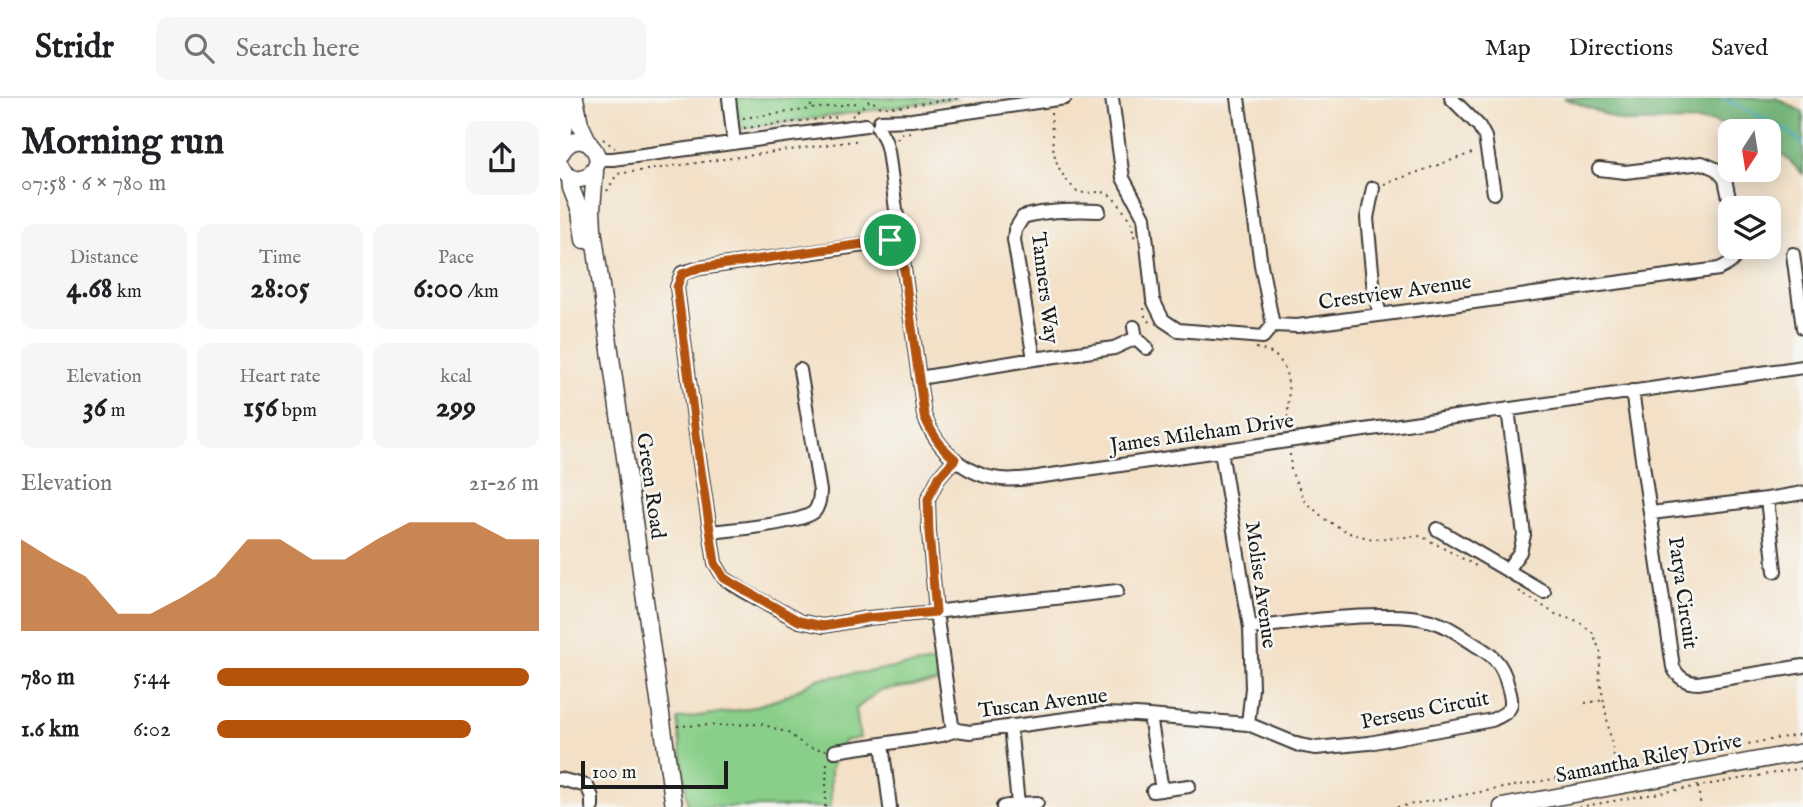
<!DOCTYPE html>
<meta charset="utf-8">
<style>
:root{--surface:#fff;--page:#f6f6f6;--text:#202124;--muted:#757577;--line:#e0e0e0;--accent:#b45309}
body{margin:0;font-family:"IM FELL English",serif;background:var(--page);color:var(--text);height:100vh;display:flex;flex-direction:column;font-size:26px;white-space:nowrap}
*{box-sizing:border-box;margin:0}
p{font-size:23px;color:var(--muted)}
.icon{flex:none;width:38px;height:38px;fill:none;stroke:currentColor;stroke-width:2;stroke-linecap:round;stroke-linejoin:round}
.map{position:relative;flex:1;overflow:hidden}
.drawer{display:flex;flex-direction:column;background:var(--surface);width:560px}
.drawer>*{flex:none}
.needle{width:46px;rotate:192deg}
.controls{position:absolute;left:1158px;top:21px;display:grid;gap:14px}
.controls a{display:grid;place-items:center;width:63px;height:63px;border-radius:14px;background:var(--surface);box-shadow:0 4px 18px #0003;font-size:35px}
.scale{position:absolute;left:21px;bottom:18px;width:147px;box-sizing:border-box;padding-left:7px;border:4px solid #1c1c1c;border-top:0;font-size:19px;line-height:24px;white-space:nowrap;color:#1c1c1c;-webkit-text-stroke:5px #f6f6f2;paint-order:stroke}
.pin{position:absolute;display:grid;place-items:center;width:60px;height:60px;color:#fff;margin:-30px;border:4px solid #fff;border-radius:50%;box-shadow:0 2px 7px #0007}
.round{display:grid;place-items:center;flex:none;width:74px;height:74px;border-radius:14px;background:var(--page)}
.headline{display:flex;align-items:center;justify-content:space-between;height:119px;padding:0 21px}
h1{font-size:38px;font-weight:800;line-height:52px}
.stats{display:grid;grid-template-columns:repeat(3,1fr);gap:10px;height:119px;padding:7px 21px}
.stats div{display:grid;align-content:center;border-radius:14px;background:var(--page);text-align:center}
.stats b{font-size:30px;font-weight:800}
.stats small{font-size:19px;font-weight:400}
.stats p{font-size:19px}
.chart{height:196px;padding:14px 21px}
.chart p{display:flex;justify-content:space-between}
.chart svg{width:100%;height:126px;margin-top:7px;fill:var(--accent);opacity:.7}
ul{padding:0 21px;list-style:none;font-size:23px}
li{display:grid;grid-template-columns:112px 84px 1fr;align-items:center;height:52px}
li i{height:18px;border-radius:9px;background:var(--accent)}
header{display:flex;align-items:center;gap:42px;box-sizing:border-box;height:98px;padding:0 35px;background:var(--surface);border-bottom:2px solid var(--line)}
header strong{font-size:33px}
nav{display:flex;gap:38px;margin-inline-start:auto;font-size:24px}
.search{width:490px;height:63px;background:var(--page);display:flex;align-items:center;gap:18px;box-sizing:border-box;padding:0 24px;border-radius:14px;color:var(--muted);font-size:26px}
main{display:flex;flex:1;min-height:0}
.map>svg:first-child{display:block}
</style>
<header>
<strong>Stridr</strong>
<div class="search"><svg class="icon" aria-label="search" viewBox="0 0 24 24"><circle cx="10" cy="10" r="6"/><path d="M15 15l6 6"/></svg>Search here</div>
<nav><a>Map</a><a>Directions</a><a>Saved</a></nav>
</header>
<main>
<section class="drawer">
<div class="headline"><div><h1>Morning run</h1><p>07:58 · 6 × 780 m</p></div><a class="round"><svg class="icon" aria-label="share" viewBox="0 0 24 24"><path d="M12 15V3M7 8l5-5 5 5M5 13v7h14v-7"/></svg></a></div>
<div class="stats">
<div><p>Distance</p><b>4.68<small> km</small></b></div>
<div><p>Time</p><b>28:05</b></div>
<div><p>Pace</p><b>6:00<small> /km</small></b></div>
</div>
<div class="stats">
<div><p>Elevation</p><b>36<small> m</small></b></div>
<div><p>Heart rate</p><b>156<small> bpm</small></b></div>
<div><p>kcal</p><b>299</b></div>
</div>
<div class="chart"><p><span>Elevation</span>21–26 m</p>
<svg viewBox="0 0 160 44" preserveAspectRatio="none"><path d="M0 44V12L10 19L20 25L30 38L40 38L50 32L60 25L70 12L80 12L90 19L100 19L110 12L120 6L130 6L140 6L150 12L160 12V44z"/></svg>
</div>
<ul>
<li><b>780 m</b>5:44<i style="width:97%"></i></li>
<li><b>1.6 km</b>6:02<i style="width:79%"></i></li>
</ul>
</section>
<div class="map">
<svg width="1243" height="709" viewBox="0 0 1243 709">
<rect width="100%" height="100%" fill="#f6f6f2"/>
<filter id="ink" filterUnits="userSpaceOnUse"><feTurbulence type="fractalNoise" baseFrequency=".0143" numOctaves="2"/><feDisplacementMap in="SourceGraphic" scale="14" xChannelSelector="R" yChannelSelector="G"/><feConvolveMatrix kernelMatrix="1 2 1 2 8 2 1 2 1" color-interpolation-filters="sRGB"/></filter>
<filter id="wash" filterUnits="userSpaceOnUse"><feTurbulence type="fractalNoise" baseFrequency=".00686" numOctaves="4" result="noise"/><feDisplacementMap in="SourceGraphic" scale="28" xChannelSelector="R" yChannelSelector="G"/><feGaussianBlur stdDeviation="1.57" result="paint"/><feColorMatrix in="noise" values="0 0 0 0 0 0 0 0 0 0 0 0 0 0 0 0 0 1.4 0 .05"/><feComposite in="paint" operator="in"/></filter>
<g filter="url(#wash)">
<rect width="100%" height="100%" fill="#f3e0c6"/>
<path fill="#8acf89" stroke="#537652" stroke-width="2" d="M175,0H398L179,31Z
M374,564L379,584L319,593L296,611L300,640L284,643L271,671V709H128L117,621L186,611L222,600L257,581Z"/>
<path fill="#6fb275" stroke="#466748" stroke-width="2" d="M1004,0H1216L1243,14V76L1209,44V33H1179L1151,23L1064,24Z"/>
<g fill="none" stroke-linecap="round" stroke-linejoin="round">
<path stroke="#41aac1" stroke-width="2.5" d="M1043,0H1049
M1163,0L1226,32L1243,46"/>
</g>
</g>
<g filter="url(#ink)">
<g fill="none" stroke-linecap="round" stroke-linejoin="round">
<g stroke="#3c3936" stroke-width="16">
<path id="minor" d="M169,0L174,45
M552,0L563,80L584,119L593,202L603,222L618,232L703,239L713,227
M678,0L701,167L713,227L737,228L1159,171C1171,165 1176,163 1175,149
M891,0L919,28L925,39L934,95
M320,23L352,22L505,0
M318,29L325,42L328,53L364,317C376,350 405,378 441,381C457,383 475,379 491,377L1243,269
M38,61H53L306,27
M1039,71L1065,74L1142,65L1156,71L1165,81L1171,110
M813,90L807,120L814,194L820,216
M340,142L140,170L122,175L117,189L139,359L155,465L164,480L184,493L239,523L263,528L308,520L376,514L413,509L557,493
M1233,156L1243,230
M574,229L576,240L587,250
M474,261L454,142L455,132L463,119C487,112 514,112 539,113
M359,280L474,261L554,250L576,240
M1072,293L1113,569C1118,580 1126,585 1138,585L1243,568
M661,353L690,530L692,590L688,626
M395,361L379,379L368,401L369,434L376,514L392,627L397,632L410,634L543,616L576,617L688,626L739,647L756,650L809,645L932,622C954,612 954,608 947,585C942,564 931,556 914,546C900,537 887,527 871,523C858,519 843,518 829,518C782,517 736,525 690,530
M1207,401L1215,473
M1091,415L1207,401L1243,395
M877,431L984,494
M151,434C171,432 241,425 254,414C259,408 260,400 260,393L240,272
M947,472L960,454L964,437L948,311
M590,618L602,692
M450,628L458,706
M322,646L330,709
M275,653L382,637L397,632
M0,681L27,688L32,699V709
M593,693L629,688
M443,709L458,706L477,705"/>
</g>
<g stroke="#3c3936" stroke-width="19">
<path id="major" d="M15,0L20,26L29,45
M1,53L5,26L4,0
M0,57C11,36 32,39 38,61C34,84 10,89 0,67
M35,73L32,111L33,131L114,709
M10,80L11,90L20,113L24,142
M942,709L1243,654"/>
</g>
<path stroke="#3c3936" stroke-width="2" stroke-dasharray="2 5" stroke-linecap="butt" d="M250,0L251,9
M491,15C493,50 490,69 519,95L540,94L548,95L559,106L571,124L575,142
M292,18L310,2L321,9H338L398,0
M183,20L297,5
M184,30L276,19
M43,41L55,50
M337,41L342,35L353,34
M824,86L915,54
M47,93L57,76L301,42
M584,210L585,218L592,226
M696,250C701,252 708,253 713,256C736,272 726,308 728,333
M730,356L731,373L745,403L766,422L789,435L812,441L861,438L918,469
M959,493L997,517L1018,523L1033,535L1041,556L1039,578L1056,669
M1025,605L1044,602
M117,628L202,626L228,635L247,649L266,652
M1138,689L1141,709
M265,709L267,665L269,661
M837,709L1243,636
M1019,709L1243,670"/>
<use href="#minor" stroke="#fff" stroke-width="12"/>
<use href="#major" stroke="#fff" stroke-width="16"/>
</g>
</g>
<g fill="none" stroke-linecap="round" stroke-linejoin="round" filter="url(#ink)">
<g stroke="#fff" stroke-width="14">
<path id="route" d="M330,142H340L364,317C371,335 380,349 395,361L379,379L368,401L369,434L376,514L308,520L263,528L239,523L164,480L155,465L139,359L117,189L122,176L140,170Z"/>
</g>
<use href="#route" stroke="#b45309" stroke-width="9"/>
</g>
<g text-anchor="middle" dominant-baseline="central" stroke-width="5" stroke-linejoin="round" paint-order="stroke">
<g font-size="21" fill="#1c1c1c" stroke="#f6f6f2">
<text transform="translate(484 190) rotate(83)">Tanners Way</text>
<text transform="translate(835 195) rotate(-8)">Crestview Avenue</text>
<text transform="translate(642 336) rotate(-8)">James Mileham Drive</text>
<text transform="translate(90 388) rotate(82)">Green Road</text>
<text transform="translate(700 487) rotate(82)">Molise Avenue</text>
<text transform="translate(1122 495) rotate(82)">Patya Circuit</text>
<text transform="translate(483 606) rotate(-7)">Tuscan Avenue</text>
<text transform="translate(865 613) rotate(-11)">Perseus Circuit</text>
<text transform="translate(1089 661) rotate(-11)">Samantha Riley Drive</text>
</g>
</g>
</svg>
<div class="controls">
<a><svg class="needle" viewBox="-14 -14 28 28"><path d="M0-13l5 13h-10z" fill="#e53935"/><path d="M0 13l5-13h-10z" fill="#757577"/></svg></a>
<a><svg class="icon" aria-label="layers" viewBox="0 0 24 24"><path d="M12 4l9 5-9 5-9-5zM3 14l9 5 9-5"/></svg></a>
</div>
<div class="scale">100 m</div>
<div class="pin" style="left:330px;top:142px;background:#1e9e55"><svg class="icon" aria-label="arrive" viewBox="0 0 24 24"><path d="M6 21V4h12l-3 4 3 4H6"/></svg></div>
</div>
</main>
